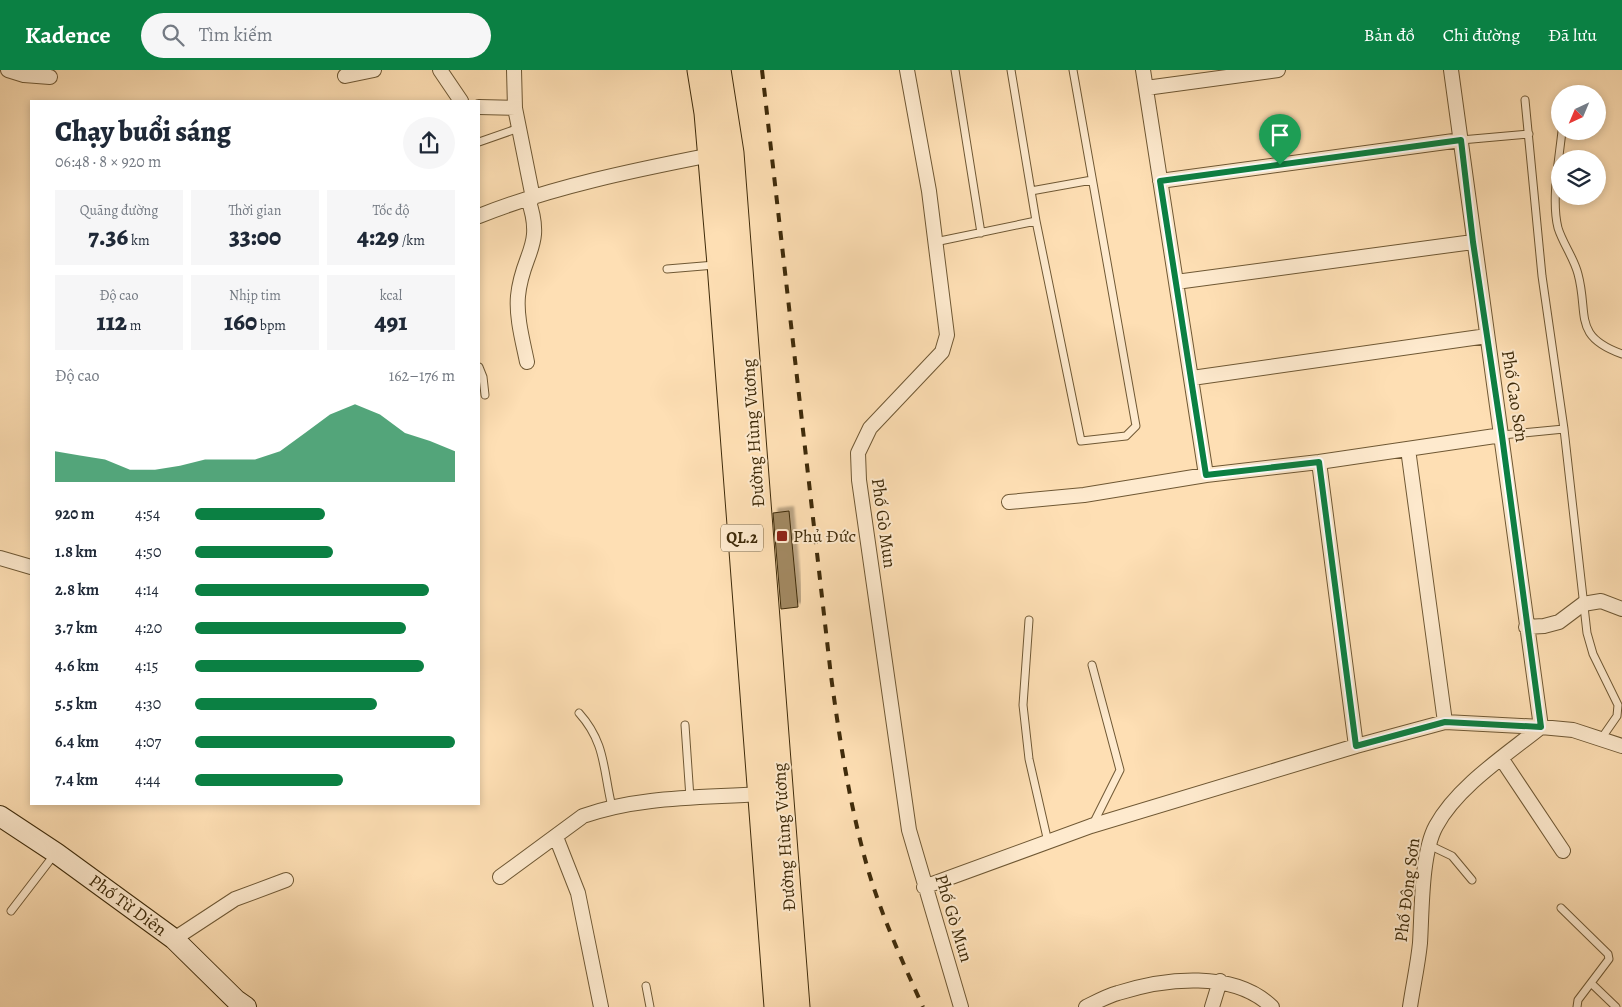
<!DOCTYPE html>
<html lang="vi">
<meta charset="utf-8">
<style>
:root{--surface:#fff;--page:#f6f6f7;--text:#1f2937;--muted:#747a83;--accent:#0b8043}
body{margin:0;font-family:Alegreya,serif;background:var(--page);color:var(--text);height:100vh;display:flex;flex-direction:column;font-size:19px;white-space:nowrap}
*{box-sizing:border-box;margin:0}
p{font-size:16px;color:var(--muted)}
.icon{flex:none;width:28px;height:28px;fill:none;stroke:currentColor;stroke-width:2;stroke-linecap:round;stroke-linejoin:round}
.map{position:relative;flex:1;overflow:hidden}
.side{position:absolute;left:30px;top:30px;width:450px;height:705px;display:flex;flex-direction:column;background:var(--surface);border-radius:0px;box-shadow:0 2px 8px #0003}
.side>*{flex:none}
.needle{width:32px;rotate:224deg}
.tools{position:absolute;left:1551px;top:15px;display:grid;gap:10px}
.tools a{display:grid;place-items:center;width:55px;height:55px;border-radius:50%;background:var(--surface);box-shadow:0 2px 8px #0003;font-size:25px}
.pin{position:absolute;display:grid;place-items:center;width:42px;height:42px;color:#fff;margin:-51px -21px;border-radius:50% 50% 50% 0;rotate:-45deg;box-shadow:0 0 5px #0007}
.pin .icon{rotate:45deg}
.round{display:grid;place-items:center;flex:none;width:52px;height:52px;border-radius:26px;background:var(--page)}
.headline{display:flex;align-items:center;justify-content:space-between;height:85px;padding:0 25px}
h1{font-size:28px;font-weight:800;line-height:38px}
.figures{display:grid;grid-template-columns:repeat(3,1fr);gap:8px;height:85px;padding:5px 25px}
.figures div{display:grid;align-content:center;border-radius:0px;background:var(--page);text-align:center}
.figures b{font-size:25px;font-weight:800}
.figures small{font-size:14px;font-weight:400}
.figures p{font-size:14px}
.chart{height:140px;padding:10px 25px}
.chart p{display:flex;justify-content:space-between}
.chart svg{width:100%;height:90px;margin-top:5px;fill:var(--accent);opacity:.7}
ul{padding:0 25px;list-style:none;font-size:16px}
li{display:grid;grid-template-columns:80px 60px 1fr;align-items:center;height:38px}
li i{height:12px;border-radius:6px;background:var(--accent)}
header{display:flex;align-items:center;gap:30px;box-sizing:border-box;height:70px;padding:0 25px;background:var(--accent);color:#fff}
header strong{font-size:24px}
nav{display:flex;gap:28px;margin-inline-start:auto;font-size:18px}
.search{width:350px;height:45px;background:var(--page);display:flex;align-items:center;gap:12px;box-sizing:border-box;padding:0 18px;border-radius:28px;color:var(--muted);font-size:19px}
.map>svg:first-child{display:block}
</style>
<header>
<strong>Kadence</strong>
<div class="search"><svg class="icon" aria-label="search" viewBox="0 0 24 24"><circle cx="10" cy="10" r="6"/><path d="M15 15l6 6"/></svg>Tìm kiếm</div>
<nav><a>Bản đồ</a><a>Chỉ đường</a><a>Đã lưu</a></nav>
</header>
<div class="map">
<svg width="1622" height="937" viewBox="0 0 1622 937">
<defs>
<filter id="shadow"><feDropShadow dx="4.5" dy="-4.5" stdDeviation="1" flood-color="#0004"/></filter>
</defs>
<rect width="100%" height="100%" fill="#fedfb4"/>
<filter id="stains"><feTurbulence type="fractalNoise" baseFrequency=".004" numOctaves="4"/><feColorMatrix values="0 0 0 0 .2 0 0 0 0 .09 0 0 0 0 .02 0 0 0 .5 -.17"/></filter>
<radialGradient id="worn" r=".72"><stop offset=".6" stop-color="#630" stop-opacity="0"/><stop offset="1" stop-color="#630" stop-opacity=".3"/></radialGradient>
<path fill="#a28962" stroke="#3f2b0a" filter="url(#shadow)" d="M789,441L798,537L781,539L773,443Z"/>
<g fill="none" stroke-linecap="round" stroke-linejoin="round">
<g stroke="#6f5834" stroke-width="9">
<path id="lane" d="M955,0L981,163
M1011,0L1036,151
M1525,30L1542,206L1564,359L1587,563L1593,584L1618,635L1617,646L1601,669
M1562,61C1559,90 1551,130 1558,158C1563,174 1574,188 1578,204C1589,245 1572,266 1622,284
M1461,70L1529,64
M479,72L519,58
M1031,121L1092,110
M935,172L1036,151L1081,371L1126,366L1136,356L1073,0
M667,199L715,195
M479,297L483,307L485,325
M1502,365L1564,359
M1029,550L1023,635L1029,689L1048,772
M1092,595L1120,700L1093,754
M579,643C606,673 603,700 612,737
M685,655L690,728
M1429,775L1452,786L1472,810
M1561,838L1608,884L1609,889L1578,930L1577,937
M11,841L54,785
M1591,913L1616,937
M646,916L650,937"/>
</g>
<g stroke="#6f5834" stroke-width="16">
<path id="street" d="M8,0L24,5L50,7
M440,0L461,31
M514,0L515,38L533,128
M907,0L929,121L947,265L942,282L870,358L858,383L859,410L909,760L961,937
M1143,0L1206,405
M345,6L374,0
M1146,18L1278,0
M479,37L515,38
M1160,111L1461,70
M479,146C551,117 635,100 711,85
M1176,212L1473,172
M527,292C523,272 516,247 518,226C522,183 545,177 528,129
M1192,308L1487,266
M1408,379L1445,652
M1319,392L1356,676
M1009,432L1084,425L1206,405L1319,392L1502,365
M0,488L31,497
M1526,557L1544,556L1559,552L1583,534L1601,531L1622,539
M1501,688L1563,781
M556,767L578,823L601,937
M500,807L583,746C639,726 701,728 760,724
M924,817L1091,756L1356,676L1445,652L1541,657L1451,0
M174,869L235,829L286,810
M1086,937C1096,932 1107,926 1118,923C1165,908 1234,900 1272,937
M1212,937L1220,911
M1410,937C1413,916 1418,894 1420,873C1422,842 1421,783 1436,756C1457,717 1506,685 1541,657L1573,660L1622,676"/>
</g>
<g stroke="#3f2b0a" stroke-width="22">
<path id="secondary" d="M0,746L56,783L174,869L236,930L246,937"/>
</g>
<g stroke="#3f2b0a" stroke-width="27">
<path id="highway" d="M700,0L707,43L720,194L777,937
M718,0L731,83L797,937"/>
</g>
<use href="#lane" stroke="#feeace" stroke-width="7"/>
<use href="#street" stroke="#feeace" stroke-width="14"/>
<use href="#secondary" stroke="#feeace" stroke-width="20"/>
<use href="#highway" stroke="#fedfb4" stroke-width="25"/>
<path stroke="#3f2b0a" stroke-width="4" stroke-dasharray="9 9" stroke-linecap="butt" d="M762,0L831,606C840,672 850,738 869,803C883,849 903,893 923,937"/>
</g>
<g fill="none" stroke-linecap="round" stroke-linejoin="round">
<g stroke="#fff" stroke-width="10">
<path id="route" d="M1461,70L1473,172L1502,366L1541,657L1445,652L1356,676L1319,392L1206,405L1160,111Z"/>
</g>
<use href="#route" stroke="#0b8043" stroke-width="6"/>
</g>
<rect fill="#8f2418" stroke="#feeace" stroke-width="2" x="776" y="460" width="12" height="12" rx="2.5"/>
<g text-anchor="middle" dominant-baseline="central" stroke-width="4" stroke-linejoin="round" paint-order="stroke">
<rect fill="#feeace" stroke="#786445" stroke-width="1" x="721" y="454.5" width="42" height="27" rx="4"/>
<g font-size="16" font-weight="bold" fill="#3f2b0a">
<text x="742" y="468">QL.2</text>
</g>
<g font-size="18" fill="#3f2b0a" stroke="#feeace">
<text transform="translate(1515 326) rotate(81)">Phố Cao Sơn</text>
<text transform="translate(753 363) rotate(-94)">Đường Hùng Vương</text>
<text transform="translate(884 453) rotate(82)">Phố Gò Mun</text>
<text transform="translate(784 767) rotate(-94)">Đường Hùng Vương</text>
<text transform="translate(1407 820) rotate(-83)">Phố Đông Sơn</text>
<text transform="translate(128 835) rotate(36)">Phố Từ Diên</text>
<text transform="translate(954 848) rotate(73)">Phố Gò Mun</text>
</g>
<g font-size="18" fill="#3f2b0a" stroke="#feeace" text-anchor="start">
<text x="793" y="466">Phủ Đức</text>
</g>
</g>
<rect width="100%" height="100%" filter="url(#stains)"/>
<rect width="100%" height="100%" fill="url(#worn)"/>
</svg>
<div class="tools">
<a><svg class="needle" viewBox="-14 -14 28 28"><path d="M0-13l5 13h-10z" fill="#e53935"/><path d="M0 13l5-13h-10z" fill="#747a83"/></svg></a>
<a><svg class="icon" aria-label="layers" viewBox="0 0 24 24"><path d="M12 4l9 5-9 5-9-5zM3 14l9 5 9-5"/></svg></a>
</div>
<div class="pin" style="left:1280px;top:95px;background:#1e9e55"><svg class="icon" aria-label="arrive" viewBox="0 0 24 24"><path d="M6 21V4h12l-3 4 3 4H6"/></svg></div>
<section class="side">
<div class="headline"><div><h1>Chạy buổi sáng</h1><p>06:48 · 8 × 920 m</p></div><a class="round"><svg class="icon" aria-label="share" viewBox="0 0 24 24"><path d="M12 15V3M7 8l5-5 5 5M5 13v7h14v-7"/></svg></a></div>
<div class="figures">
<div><p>Quãng đường</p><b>7.36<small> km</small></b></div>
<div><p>Thời gian</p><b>33:00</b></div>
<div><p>Tốc độ</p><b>4:29<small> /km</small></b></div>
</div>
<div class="figures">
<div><p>Độ cao</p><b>112<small> m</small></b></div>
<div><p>Nhịp tim</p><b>160<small> bpm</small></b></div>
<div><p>kcal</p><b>491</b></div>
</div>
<div class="chart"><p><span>Độ cao</span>162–176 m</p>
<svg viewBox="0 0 160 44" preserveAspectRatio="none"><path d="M0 44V29L10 31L20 33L30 38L40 38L50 36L60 33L70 33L80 33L90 29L100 20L110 11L120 6L130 11L140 20L150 24L160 29V44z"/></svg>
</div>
<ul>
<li><b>920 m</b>4:54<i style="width:50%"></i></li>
<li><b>1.8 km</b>4:50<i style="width:53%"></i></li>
<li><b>2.8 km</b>4:14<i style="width:90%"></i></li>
<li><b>3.7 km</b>4:20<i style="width:81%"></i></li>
<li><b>4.6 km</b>4:15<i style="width:88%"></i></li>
<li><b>5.5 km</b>4:30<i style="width:70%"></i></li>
<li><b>6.4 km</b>4:07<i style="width:100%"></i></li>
<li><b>7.4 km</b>4:44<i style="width:57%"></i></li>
</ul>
</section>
</div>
